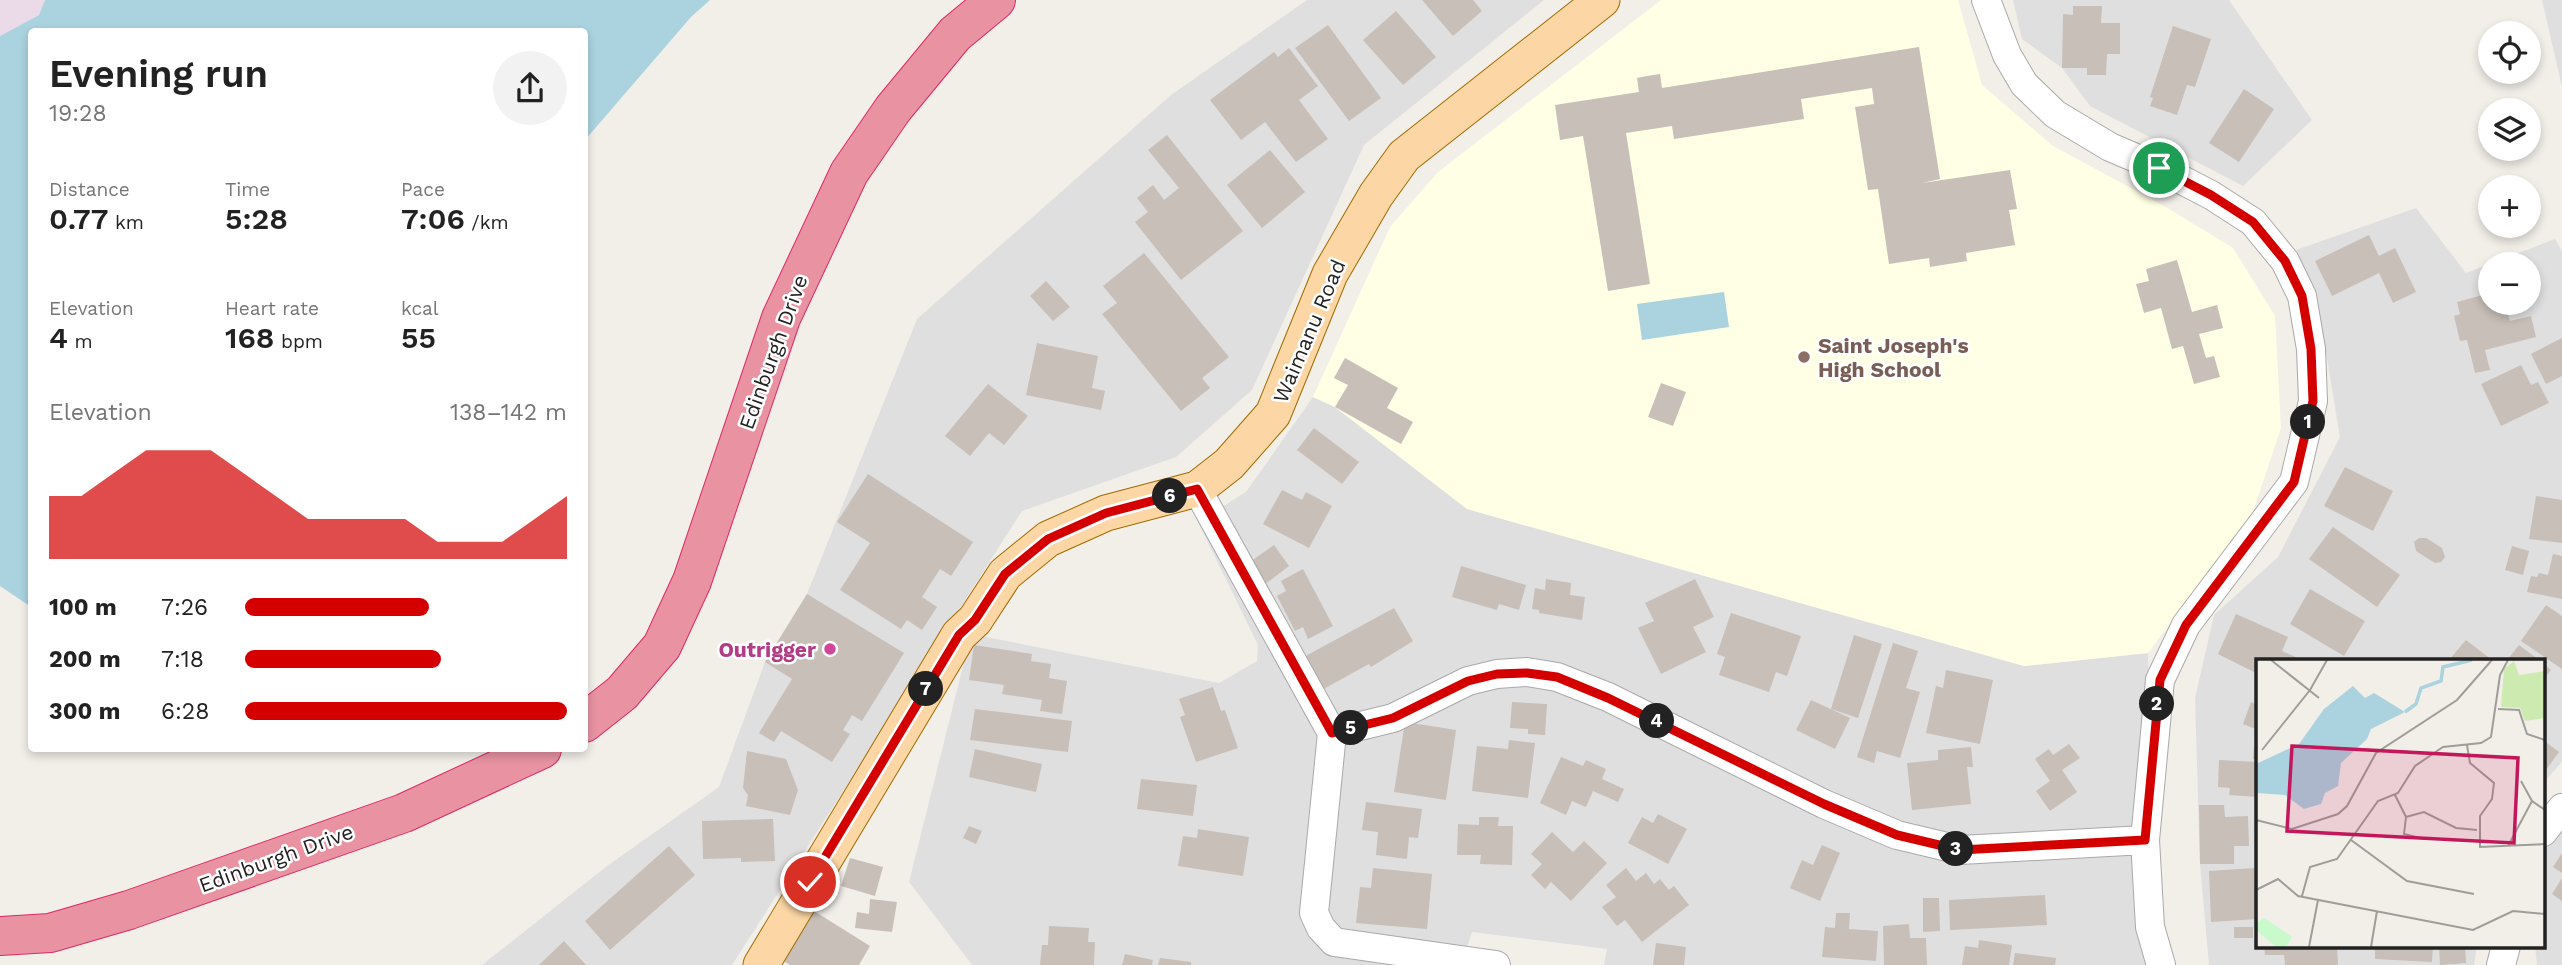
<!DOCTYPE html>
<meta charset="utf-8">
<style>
:root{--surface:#fff;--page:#f2f2f2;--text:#222;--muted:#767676;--accent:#d40000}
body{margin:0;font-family:"Work Sans",sans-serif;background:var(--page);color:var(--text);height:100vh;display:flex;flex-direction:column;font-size:26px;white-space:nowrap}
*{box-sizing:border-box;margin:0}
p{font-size:23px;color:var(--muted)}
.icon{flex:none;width:38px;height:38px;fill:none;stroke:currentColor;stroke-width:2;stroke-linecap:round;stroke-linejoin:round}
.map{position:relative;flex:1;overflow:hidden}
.panel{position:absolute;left:28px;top:28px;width:560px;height:724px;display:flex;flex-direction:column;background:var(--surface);border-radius:7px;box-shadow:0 4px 10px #0003}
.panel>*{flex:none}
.buttons{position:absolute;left:2478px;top:21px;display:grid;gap:14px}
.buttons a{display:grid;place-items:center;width:63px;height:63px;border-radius:50%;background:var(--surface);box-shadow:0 4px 10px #0003;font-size:35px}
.pin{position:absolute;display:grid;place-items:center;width:60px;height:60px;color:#fff;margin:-30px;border:4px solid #fff;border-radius:50%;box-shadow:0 2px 7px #0007}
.km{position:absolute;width:35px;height:35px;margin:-18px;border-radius:50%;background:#222;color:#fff;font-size:19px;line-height:35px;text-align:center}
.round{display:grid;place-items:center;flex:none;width:74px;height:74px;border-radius:37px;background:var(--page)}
.headline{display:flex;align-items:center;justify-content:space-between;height:119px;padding:0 21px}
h1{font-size:38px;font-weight:600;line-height:52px}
.stats{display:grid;grid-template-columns:repeat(3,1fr);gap:10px;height:119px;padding:7px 21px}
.stats div{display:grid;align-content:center}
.stats b{font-size:30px;font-weight:600}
.stats small{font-size:19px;font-weight:400}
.stats p{font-size:19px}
.chart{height:196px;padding:14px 21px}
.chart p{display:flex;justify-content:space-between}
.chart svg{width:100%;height:126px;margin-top:7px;fill:var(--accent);opacity:.7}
ul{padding:0 21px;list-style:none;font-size:23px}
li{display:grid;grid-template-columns:112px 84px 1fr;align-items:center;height:52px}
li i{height:18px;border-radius:9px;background:var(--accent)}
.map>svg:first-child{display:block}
</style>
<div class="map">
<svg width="2562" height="965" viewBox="0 0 2562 965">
<rect width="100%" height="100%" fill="#f2efe9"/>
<path fill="#e0dfdf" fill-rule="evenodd" d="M1307,0H1544L1364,145L1252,390L1176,457L1022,511L732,965H482L607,866L719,787L765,662L807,594L917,319L1171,95Z
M2013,0H2229L2312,120L2243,186L2090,106L2062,68L2022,39Z
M2542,0H2562V87Z
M2416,208L2466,273L2555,239L2562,251V762L2543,783V660H2258V946H2477L2474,965H2209L2200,864L2195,698L2214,615L2278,557L2340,437L2318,304L2296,250ZM2490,264H2529V303H2490Z
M1313,397L1335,407L1467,509L2024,666L2148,653L2155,965H1604L1607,949L1472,932L1461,965H972L909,882L971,634L1219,683L1257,661L1258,645L1198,522L1246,492Z
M2562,822V965H2537L2535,946H2543V853Z"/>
<path fill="#ebdbe8" d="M0,0H45L39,15L0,36Z"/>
<path fill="#ffffe5" d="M1661,0H1958L1982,85L2053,146L2166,207L2233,248L2275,316L2281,428L2253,512L2148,653L2024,666L1467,509L1335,407L1313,397L1390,227L1438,172Z"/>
<path fill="#aad3df" d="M45,0H710L691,17L585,140L584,32H32L31,607L0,586V36L39,15Z
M1724,292L1729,327L1642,340L1637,304Z"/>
<path fill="#c7bfb8" d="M1422,0H1473L1482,11L1453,36Z
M2073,6H2102L2101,23H2120V54H2107L2106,75H2087V68H2062L2063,14L2073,15Z
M1396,11L1436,57L1403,85L1363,40Z
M1328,25L1381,98L1349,121L1295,48Z
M2173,26L2211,39L2195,87L2187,85L2177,115L2150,106L2153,98L2150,97Z
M1919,47L1940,179L1922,183L2010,170L2017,209L2009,210L2015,245L1966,253L1967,261L1930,267L1929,258L1889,264L1878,189L1868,190L1855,107L1874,104L1872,88L1801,99L1804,119L1674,139L1672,126L1626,133L1650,284L1608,291L1583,136L1560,140L1555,105L1639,92L1637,78L1647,76L1660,74L1662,88Z
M1289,48L1318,86L1299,100L1328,139L1296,162L1265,122L1241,140L1210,100L1274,52L1278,57Z
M2244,89L2274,109L2239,162L2209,143Z
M1167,135L1243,231L1181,280L1135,222L1148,212L1137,198L1153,185L1164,200L1179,188L1148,150Z
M1270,150L1305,192L1262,228L1227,185Z
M2369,235L2379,256L2395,248L2416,292L2393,303L2379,273L2332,296L2315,261Z
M1144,253L1229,357L1202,378L1210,388L1181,411L1102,314L1117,303L1103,286Z
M2177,260L2192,312L2217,305L2223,328L2199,334L2206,358L2214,356L2220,377L2194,384L2183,346L2172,349L2161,308L2144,313L2136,284L2149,281L2146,269Z
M1046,281L1070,307L1053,321L1030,296Z
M2490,293V303H2505L2510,321L2531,316L2536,337L2485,350L2490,370L2475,373L2467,340L2460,341L2454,316L2460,314L2457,302Z
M2562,338V376L2546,384L2531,354Z
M1037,343L1098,356L1092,388L1105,391L1101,410L1026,395Z
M1345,358L1398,388L1387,408L1413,422L1401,444L1335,407L1348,385L1334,378Z
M2521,365L2531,385L2538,382L2549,403L2501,426L2481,384Z
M1661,383L1686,392L1673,426L1648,417Z
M988,384L1028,416L1004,445L989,433L970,456L945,436Z
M1314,428L1359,462L1342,484L1297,450Z
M2345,467L2393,491L2373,531L2324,506Z
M868,474L973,542L951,576L940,569L922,597L937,607L922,630L907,620L901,629L840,590L870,543L837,522Z
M1282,490L1302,500L1306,492L1332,506L1309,548L1263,524Z
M2536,496L2562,500V543L2529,539Z
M2333,527L2400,575L2377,607L2309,559Z
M2419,538H2426L2442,548L2445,557L2441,562L2435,563L2416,551L2414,542Z
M1274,545L1289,566L1260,588L1244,566Z
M2512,546L2529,551L2523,575L2505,570Z
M2553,554L2562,556V599L2527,592L2531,576L2537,577L2539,573L2548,575Z
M1461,566L1526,585L1519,610L1499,604L1497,610L1452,597Z
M1303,569L1333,626L1308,639L1303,627L1295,631L1277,596L1286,591L1281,581Z
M1546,579L1571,583L1570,595L1585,597L1582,620L1539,613V610L1532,609L1535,588L1545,590Z
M1695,579L1714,617L1693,627L1706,652L1661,674L1638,628L1654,621L1645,603Z
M2310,589L2365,621L2344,656L2290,624Z
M807,594L904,653L862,721L852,715L843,730L850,734L832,762L781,731L774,742L759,733L792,679L765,662Z
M2546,605L2562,616V669L2521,641Z
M1394,608L1413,641L1371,667L1369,664L1320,691L1302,658Z
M1731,613L1801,636L1787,676L1776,672L1769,692L1719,675L1725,657L1717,654Z
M2236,614L2288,637L2282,651L2302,660H2258V674L2218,654Z
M1854,635L1882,644L1858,718L1831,709Z
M2466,640L2492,660H2449Z
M1893,643L1918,651L1906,688L1920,692L1900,758L1877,751L1874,763L1857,757Z
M974,645L1032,654L1031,661L1051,664L1049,678L1067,681L1062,714L1040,711L1042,700L1002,694L1004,685L969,680Z
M2519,645L2539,660H2507Z
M2543,663L2551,670L2543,680Z
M1946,670L1993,680L1980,744L1926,733L1936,686L1943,688Z
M1213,687L1221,711L1225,710L1238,748L1196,762L1180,717L1185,715L1179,699Z
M1811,700L1850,718L1835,749L1796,730Z
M1512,702L1547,704L1545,735L1528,734V729L1510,728Z
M2251,702L2258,705V730L2243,724Z
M975,709L1072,721L1068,752L970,740Z
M1405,722L1456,730L1446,800L1394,792Z
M1509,740L1535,743L1528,798L1472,791L1477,746L1508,749Z
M2543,740L2559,752L2543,774Z
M2069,744L2080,758L2062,770L2077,792L2050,811L2036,791L2050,781L2035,759L2049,749L2053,755Z
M1971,747L1973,767H1967L1971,804L1912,810L1907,763L1938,760V750Z
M2254,747H2258V760L2253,759Z
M975,749L1042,764L1036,792L969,777Z
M747,751L786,759L798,790L790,815L746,806L748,795L743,788Z
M1561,757L1583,766L1586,760L1606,769L1602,779L1624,789L1618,802L1593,791L1586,807L1572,801L1566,815L1540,803Z
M2219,760L2258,762V797L2229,795L2230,788L2218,787Z
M1141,779L1197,785L1193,816L1137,809Z
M1366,802L1422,809L1418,838L1409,837L1407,859L1376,855L1378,832L1362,830Z
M2199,805H2224L2225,817L2248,816L2249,846H2234V864H2200Z
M1658,814L1687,829L1668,864L1628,843L1642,817L1653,823Z
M1479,817H1499L1498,826H1513L1512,865L1480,864L1481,855H1457L1458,824L1479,825Z
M773,819L775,861L741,862V858L703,859L702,821Z
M969,826L982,831L976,844L963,838Z
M1198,829L1249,837L1243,876L1178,866L1183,836L1197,838Z
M1552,832L1573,852L1584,841L1607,863L1571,901L1551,882L1545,889L1531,875L1542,864L1531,854Z
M1822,845L1840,853L1820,901L1790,888L1802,860L1813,865Z
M669,846L695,875L610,950L585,921Z
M2562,853V873L2553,867Z
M850,858L883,867L875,896L841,886Z
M1373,868L1432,874L1427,929L1356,923L1360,887L1371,888Z
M1626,868L1636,881L1646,873L1654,884L1660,879L1669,890L1674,886L1689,905L1642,942L1625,920L1617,926L1602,907L1616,897L1606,885Z
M2254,868L2255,889H2258V919L2211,922L2209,871Z
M2562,878V901L2552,894Z
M2045,895L2047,925L1950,930L1949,900Z
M1923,898H1939L1940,931L1923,932Z
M870,899L897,902L892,932L855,928L857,912L869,914Z
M814,911L870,946L859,965H790L783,961Z
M1836,913H1850L1849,929L1878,931L1876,961L1822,957L1825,927L1835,928Z
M1909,924L1910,938H1926L1927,965H1884L1883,926Z
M1049,926L1089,928L1088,942H1095L1094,965H1040L1042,945H1048Z
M2234,927H2253V938H2234Z
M1979,940L2012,945L2009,965H1962L1965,946L1978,948Z
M564,941L586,965H539Z
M1656,943L1686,947L1684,965H1653Z
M2264,946H2337L2338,965H2285L2284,955H2265Z
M2375,946H2433L2432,962L2375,959Z
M2439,946H2465L2466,963L2440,965Z
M2015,953L2056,958L2055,965H2013Z
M1125,954L1153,960L1152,965H1122Z
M1160,958L1191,962V965H1158Z"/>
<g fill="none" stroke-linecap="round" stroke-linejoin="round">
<g stroke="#a9a9a9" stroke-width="30">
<path id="minor" d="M1986,0L2007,55L2024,84L2055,114L2110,147L2159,168L2211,195L2253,222L2285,261L2302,296L2311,349L2313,401L2294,482L2186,625L2160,680L2145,840L2150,927L2161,965
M1197,489L1332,733L1314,913L1321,928L1334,942L1496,965
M1332,733L1393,718L1468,681L1497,674L1527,672L1557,677L1608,697L1824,804L1897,835L1960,850L2145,840
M2543,832L2562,808
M2501,965L2506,946"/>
</g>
<g stroke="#a06b00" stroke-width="37">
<path id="major" d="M761,965L959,635L975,620L1005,574L1048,539L1106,513L1197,489L1229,464L1273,414L1330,274L1376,195L1404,156L1602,0"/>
</g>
<g stroke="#dc2a67" stroke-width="40">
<path id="highway" d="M584,723L622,693L662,646L692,581L781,318L849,173L893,109L955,34L996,0
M0,936L50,933L129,910L404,813L542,749"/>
</g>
<use href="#minor" stroke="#fff" stroke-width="28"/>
<use href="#major" stroke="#fcd6a4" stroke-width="35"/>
<use href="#highway" stroke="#e892a2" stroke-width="38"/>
</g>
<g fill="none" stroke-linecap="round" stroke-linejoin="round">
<g stroke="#fff" stroke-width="14">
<path id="route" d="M810,882L959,635L975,620L1005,574L1048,539L1106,513L1197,489L1332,733L1393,718L1468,681L1497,674L1527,673L1557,677L1608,698L1824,804L1897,835L1960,850L2145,840L2160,680L2186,625L2294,482L2313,401L2311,349L2302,296L2285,261L2253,222L2211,195L2159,168"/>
</g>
<use href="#route" stroke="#d40000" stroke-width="9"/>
</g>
<circle fill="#8d6e63" stroke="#fff" stroke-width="2.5" cx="1804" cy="357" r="7"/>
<circle fill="#d1479c" stroke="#fff" stroke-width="2.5" cx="830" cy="649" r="7"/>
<g text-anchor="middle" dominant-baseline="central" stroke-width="5" stroke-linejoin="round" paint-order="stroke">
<g font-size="21" fill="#222" stroke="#fff">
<text transform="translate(1309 331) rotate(-67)">Waimanu Road</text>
<text transform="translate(773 352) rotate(-70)">Edinburgh Drive</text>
<text transform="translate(276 858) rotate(-20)">Edinburgh Drive</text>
</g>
<g font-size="21" font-weight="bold" fill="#785e54" stroke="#fff" text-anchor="start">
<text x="1818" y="345">Saint Joseph's<tspan x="1818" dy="24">High School</tspan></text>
</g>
<g font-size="21" font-weight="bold" fill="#b23c85" stroke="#fff" text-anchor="end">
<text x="816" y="649">Outrigger</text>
</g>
</g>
<g transform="translate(2256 659)">
<rect width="289" height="289" fill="#f2efe9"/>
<path d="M258,2L263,16L289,12V59L269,62L264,49L245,48L248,10Z" fill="#cdebb0"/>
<path d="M8,259L36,278L30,288H20L0,271V264Z" fill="#c8facc"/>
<path d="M97,27L109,39L118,34L149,53L115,70L111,80L85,104L82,127L69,134L65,145L48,150L29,136L0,134V105L43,85L68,50Z" fill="#aad3df"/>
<path fill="none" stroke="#aad3df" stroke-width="3.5" d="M149,53L160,45L165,29L185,22L187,8L216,1"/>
<path fill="none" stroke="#9f9d99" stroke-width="2" d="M15,1L63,39M242,50L263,51L271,75L289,81M211,86L214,104L238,124L236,140L224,157V188L289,185M6,91L54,31L71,1M265,122L276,142L289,151M139,136L150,158L148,175L169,180M150,158L168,153L200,169L221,171M0,161L36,170L82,155L91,147L120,94L201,41L236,1M95,181L151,222L218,235M252,187L276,142M0,231L22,220L42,237L217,271L257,252L289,255M46,237L54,208L81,200L122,142L142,134L159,107L187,88L225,84L235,78L244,16L252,1M53,288L62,241M115,288L121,252"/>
<path fill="#c2185b" fill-opacity="0.15" stroke="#c2185b" stroke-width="3.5" d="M36,87L262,99L258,184L31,172Z"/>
<rect width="289" height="289" fill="none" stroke="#222" stroke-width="3.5"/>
</g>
</svg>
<div class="buttons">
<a><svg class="icon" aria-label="locate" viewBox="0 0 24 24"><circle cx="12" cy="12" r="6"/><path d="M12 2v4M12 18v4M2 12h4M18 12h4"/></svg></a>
<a><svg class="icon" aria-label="layers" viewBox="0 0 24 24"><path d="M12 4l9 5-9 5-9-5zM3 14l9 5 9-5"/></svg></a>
<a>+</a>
<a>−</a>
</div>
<div class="pin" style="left:2159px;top:168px;background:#1e9e55"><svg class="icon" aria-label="arrive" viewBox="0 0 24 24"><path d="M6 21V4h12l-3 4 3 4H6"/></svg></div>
<div class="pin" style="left:810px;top:882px;background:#d93025"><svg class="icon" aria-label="check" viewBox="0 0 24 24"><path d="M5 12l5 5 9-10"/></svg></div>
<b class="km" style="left:2308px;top:422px">1</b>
<b class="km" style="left:2157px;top:704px">2</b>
<b class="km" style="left:1956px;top:849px">3</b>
<b class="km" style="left:1657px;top:721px">4</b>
<b class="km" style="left:1351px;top:728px">5</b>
<b class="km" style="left:1170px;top:496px">6</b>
<b class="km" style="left:926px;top:689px">7</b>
<section class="panel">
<div class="headline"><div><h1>Evening run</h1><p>19:28</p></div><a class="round"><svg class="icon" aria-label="share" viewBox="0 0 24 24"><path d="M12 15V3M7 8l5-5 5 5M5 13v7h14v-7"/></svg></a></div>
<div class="stats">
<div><p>Distance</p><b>0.77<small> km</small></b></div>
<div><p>Time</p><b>5:28</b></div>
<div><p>Pace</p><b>7:06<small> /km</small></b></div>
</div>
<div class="stats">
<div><p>Elevation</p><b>4<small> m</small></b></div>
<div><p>Heart rate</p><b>168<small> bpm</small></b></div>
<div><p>kcal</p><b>55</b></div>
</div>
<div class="chart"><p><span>Elevation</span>138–142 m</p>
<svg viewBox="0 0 160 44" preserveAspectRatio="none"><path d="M0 44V22L10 22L20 14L30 6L40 6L50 6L60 14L70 22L80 30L90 30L100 30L110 30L120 38L130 38L140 38L150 30L160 22V44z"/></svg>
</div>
<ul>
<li><b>100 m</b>7:26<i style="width:57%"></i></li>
<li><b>200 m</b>7:18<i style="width:61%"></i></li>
<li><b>300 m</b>6:28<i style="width:100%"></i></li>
</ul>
</section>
</div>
